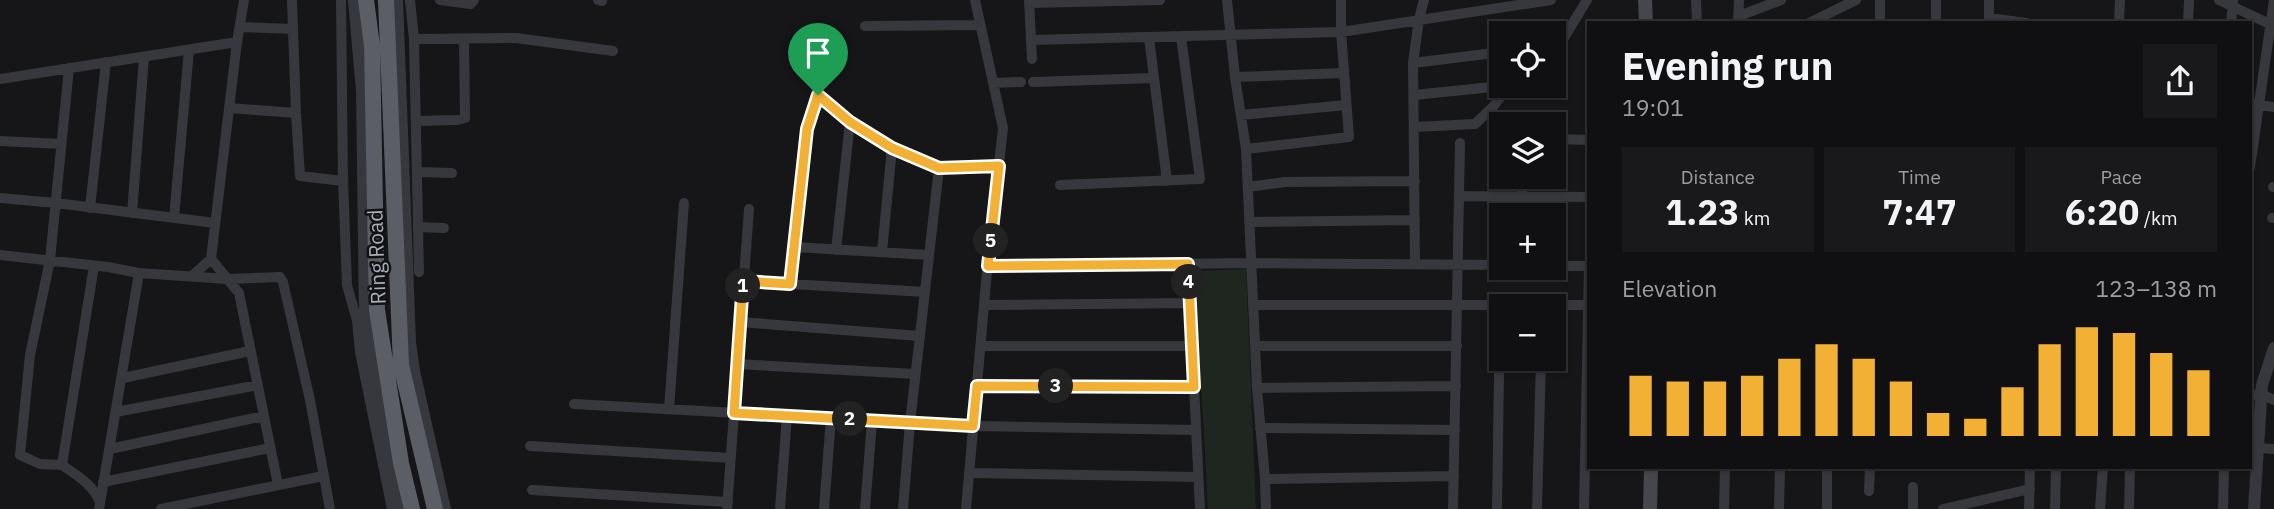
<!DOCTYPE html>
<meta charset="utf-8">
<style>
:root{--surface:#101012;--page:#19191b;--text:#f1f3f6;--muted:#9c9d9f;--line:#303032;--accent:#f2b134}
body{margin:0;font-family:"IBM Plex Sans",sans-serif;background:var(--page);color:var(--text);height:100vh;display:flex;flex-direction:column;font-size:26px;white-space:nowrap}
*{box-sizing:border-box;margin:0}
p{font-size:23px;color:var(--muted)}
.icon{flex:none;width:38px;height:38px;fill:none;stroke:currentColor;stroke-width:2;stroke-linecap:round;stroke-linejoin:round}
.map{position:relative;flex:1;overflow:hidden}
.drawer{position:absolute;left:1587px;top:21px;width:665px;height:448px;display:flex;flex-direction:column;background:var(--surface);border-radius:0px;box-shadow:0 2px 5px #0004,0 0 0 2px var(--line)}
.drawer>*{flex:none}
.fabs{position:absolute;left:1489px;top:21px;display:grid;gap:14px}
.fabs a{display:grid;place-items:center;width:77px;height:77px;border-radius:0px;background:var(--surface);box-shadow:0 2px 5px #0004,0 0 0 2px var(--line);font-size:35px}
.pin{position:absolute;display:grid;place-items:center;width:60px;height:60px;color:#fff;margin:-72px -30px;border-radius:50% 50% 50% 0;rotate:-45deg;box-shadow:0 0 7px #0007}
.pin .icon{rotate:45deg}
.km{position:absolute;width:35px;height:35px;margin:-18px;border-radius:50%;background:#222;color:#fff;font-size:19px;line-height:35px;text-align:center}
.round{display:grid;place-items:center;flex:none;width:74px;height:74px;border-radius:0px;background:var(--page)}
.headline{display:flex;align-items:center;justify-content:space-between;height:119px;padding:0 35px}
h1{font-size:38px;font-weight:700;line-height:52px}
.metrics{display:grid;grid-template-columns:repeat(3,1fr);gap:10px;height:119px;padding:7px 35px}
.metrics div{display:grid;align-content:center;border-radius:0px;background:var(--page);text-align:center}
.metrics b{font-size:35px;font-weight:700}
.metrics small{font-size:19px;font-weight:400}
.metrics p{font-size:19px}
.chart{height:196px;padding:14px 35px}
.chart p{display:flex;justify-content:space-between}
.chart svg{width:100%;height:126px;margin-top:7px;stroke:var(--accent);stroke-width:6}
.map>svg:first-child{display:block}
</style>
<div class="map">
<svg width="2274" height="509" viewBox="0 0 2274 509">
<rect width="100%" height="100%" fill="#161618"/>
<path fill="#1e261f" d="M1246,269L1256,509H1208L1195,271Z"/>
<g fill="none" stroke-linecap="round" stroke-linejoin="round">
<path stroke="#37383d" stroke-width="10" d="M244,0L237,42L211,259L239,293L278,485
M292,0L296,113L300,176L343,181
M341,0L343,181L347,285L357,321L360,352L392,509
M410,0L414,39L419,272
M440,0L471,4L474,0
M598,0L602,1
M1029,0L1032,59
M1227,0L1235,77L1246,149L1257,388L1265,479L1266,509
M1696,0L1697,23
M2219,0L2274,26
M1029,3L1160,0
M1739,16L1781,0
M1989,18L2026,23
M1738,22L1739,0
M1989,22V0
M1809,23L1856,0
M1880,23V0
M1936,23V0
M2119,23L2120,0
M2188,23L2189,0
M2231,23L2233,1
M865,26L980,25
M240,27L293,29
M1149,38L1167,181
M414,39L516,38L613,51
M1031,40L1341,32L1551,0
M1554,51L1559,46L1587,0
M1413,63L1502,52
M1235,77L1344,73
M0,79L237,42
M1033,82L1153,78
M993,83L1021,82
M1414,95L1502,86
M2250,104L2274,107
M229,108L296,113
M1241,115L1346,105
M416,121L457,120L465,118L464,39
M1414,127L1475,124L1492,108L1509,86
M1554,139L1589,140
M0,141L61,144
M1246,149L1349,137L1341,32V0
M2250,167L2274,0
M417,172L452,173
M1060,185L1200,179L1181,37
M1248,187L1285,182L1415,181
M2273,187H2274
M1460,196L1589,197
M1522,197V177
M0,198L56,203L215,223
M90,208L106,62
M132,213L144,57
M174,218L189,50
M2272,218H2274
M1249,222L1415,220
M418,227L444,228
M794,247L929,255
M836,250L850,122
M882,252L892,148
M0,255L108,267L139,273L227,279L280,277L283,282L310,400L330,509
M1188,264L1200,509
M1415,264L1413,63L1419,19L1424,0
M94,266L62,465C78,476 92,484 100,502
M988,266L1252,263L1502,265
M1554,266H1589
M192,276L211,259
M743,281L925,292
M790,284L807,129L818,95L850,122L892,148L939,168L999,166
M984,305L1191,303
M1253,305H1588
M740,322L920,336
M981,346H1192
M1255,346H1457
M737,364L915,374
M123,378L250,351
M977,386L1194,387
M1257,388L1456,386
M2250,395L2261,394L2274,400
M574,404L973,426L1196,430
M669,409L684,203
M116,412L258,385
M1260,428L1455,430
M530,446L731,458
M2258,448L2274,449
M110,449L264,416
M62,465L40,464L20,455L30,355L50,260L69,68
M969,473L1198,477
M1265,479L1454,476
M103,482L270,448
M532,490L728,502
M1869,491L1870,467
M99,509L139,273
M161,509L323,476
M727,509L749,209
M780,509L787,416
M824,509L831,418
M865,509L872,421
M903,509L910,423L939,168
M966,509L987,271L1003,128L975,0
M1453,509L1460,143
M1497,509L1500,305
M1537,509L1541,359
M1584,509L1589,269
M1724,509L1725,467
M1779,509L1780,467
M1827,509V467
M1913,509V487
M1943,509L2030,489
M2029,509L2030,467
M2055,509L2056,467
M2100,509L2103,467
M2129,509L2130,467
M2223,509L2224,467"/>
<path stroke="#37383d" stroke-width="12" d="M354,0L362,91L365,318L382,419L401,509
M397,0L410,342L414,371L445,509
M2254,509L2262,385L2274,348"/>
<path stroke="#45474d" stroke-width="14" d="M1645,0L1646,23
M1650,509L1651,467"/>
<path stroke="#5b5e65" stroke-width="16" d="M366,0L372,46L377,310L401,463L412,509
M386,0L401,365L435,509"/>
</g>
<g fill="none" stroke-linecap="round" stroke-linejoin="round">
<g stroke="#fff" stroke-width="14">
<path id="route" d="M818,95L850,122L892,148L939,168L999,166L988,266L1188,264L1194,387L977,386L973,426L734,413L743,281L790,284L807,129Z"/>
</g>
<use href="#route" stroke="#f2b134" stroke-width="9"/>
</g>
<g text-anchor="middle" dominant-baseline="central" stroke-width="5" stroke-linejoin="round" paint-order="stroke">
<g font-size="21" fill="#a8adb8" stroke="#111113">
<text transform="translate(376 257) rotate(-92)">Ring Road</text>
</g>
</g>
</svg>
<div class="fabs">
<a><svg class="icon" aria-label="locate" viewBox="0 0 24 24"><circle cx="12" cy="12" r="6"/><path d="M12 2v4M12 18v4M2 12h4M18 12h4"/></svg></a>
<a><svg class="icon" aria-label="layers" viewBox="0 0 24 24"><path d="M12 4l9 5-9 5-9-5zM3 14l9 5 9-5"/></svg></a>
<a>+</a>
<a>−</a>
</div>
<div class="pin" style="left:818px;top:95px;background:#1e9e55"><svg class="icon" aria-label="arrive" viewBox="0 0 24 24"><path d="M6 21V4h12l-3 4 3 4H6"/></svg></div>
<b class="km" style="left:743px;top:286px">1</b>
<b class="km" style="left:850px;top:419px">2</b>
<b class="km" style="left:1056px;top:386px">3</b>
<b class="km" style="left:1189px;top:282px">4</b>
<b class="km" style="left:991px;top:241px">5</b>
<section class="drawer">
<div class="headline"><div><h1>Evening run</h1><p>19:01</p></div><a class="round"><svg class="icon" aria-label="share" viewBox="0 0 24 24"><path d="M12 15V3M7 8l5-5 5 5M5 13v7h14v-7"/></svg></a></div>
<div class="metrics">
<div><p>Distance</p><b>1.23<small> km</small></b></div>
<div><p>Time</p><b>7:47</b></div>
<div><p>Pace</p><b>6:20<small> /km</small></b></div>
</div>
<div class="chart"><p><span>Elevation</span>123–138 m</p>
<svg viewBox="0 0 160 44" preserveAspectRatio="none"><path d="M5 44V23M15 44V25M25 44V25M35 44V23M45 44V17M55 44V12M65 44V17M75 44V25M85 44V36M95 44V38M105 44V27M115 44V12M125 44V6M135 44V8M145 44V15M155 44V21"/></svg>
</div>
</section>
</div>
